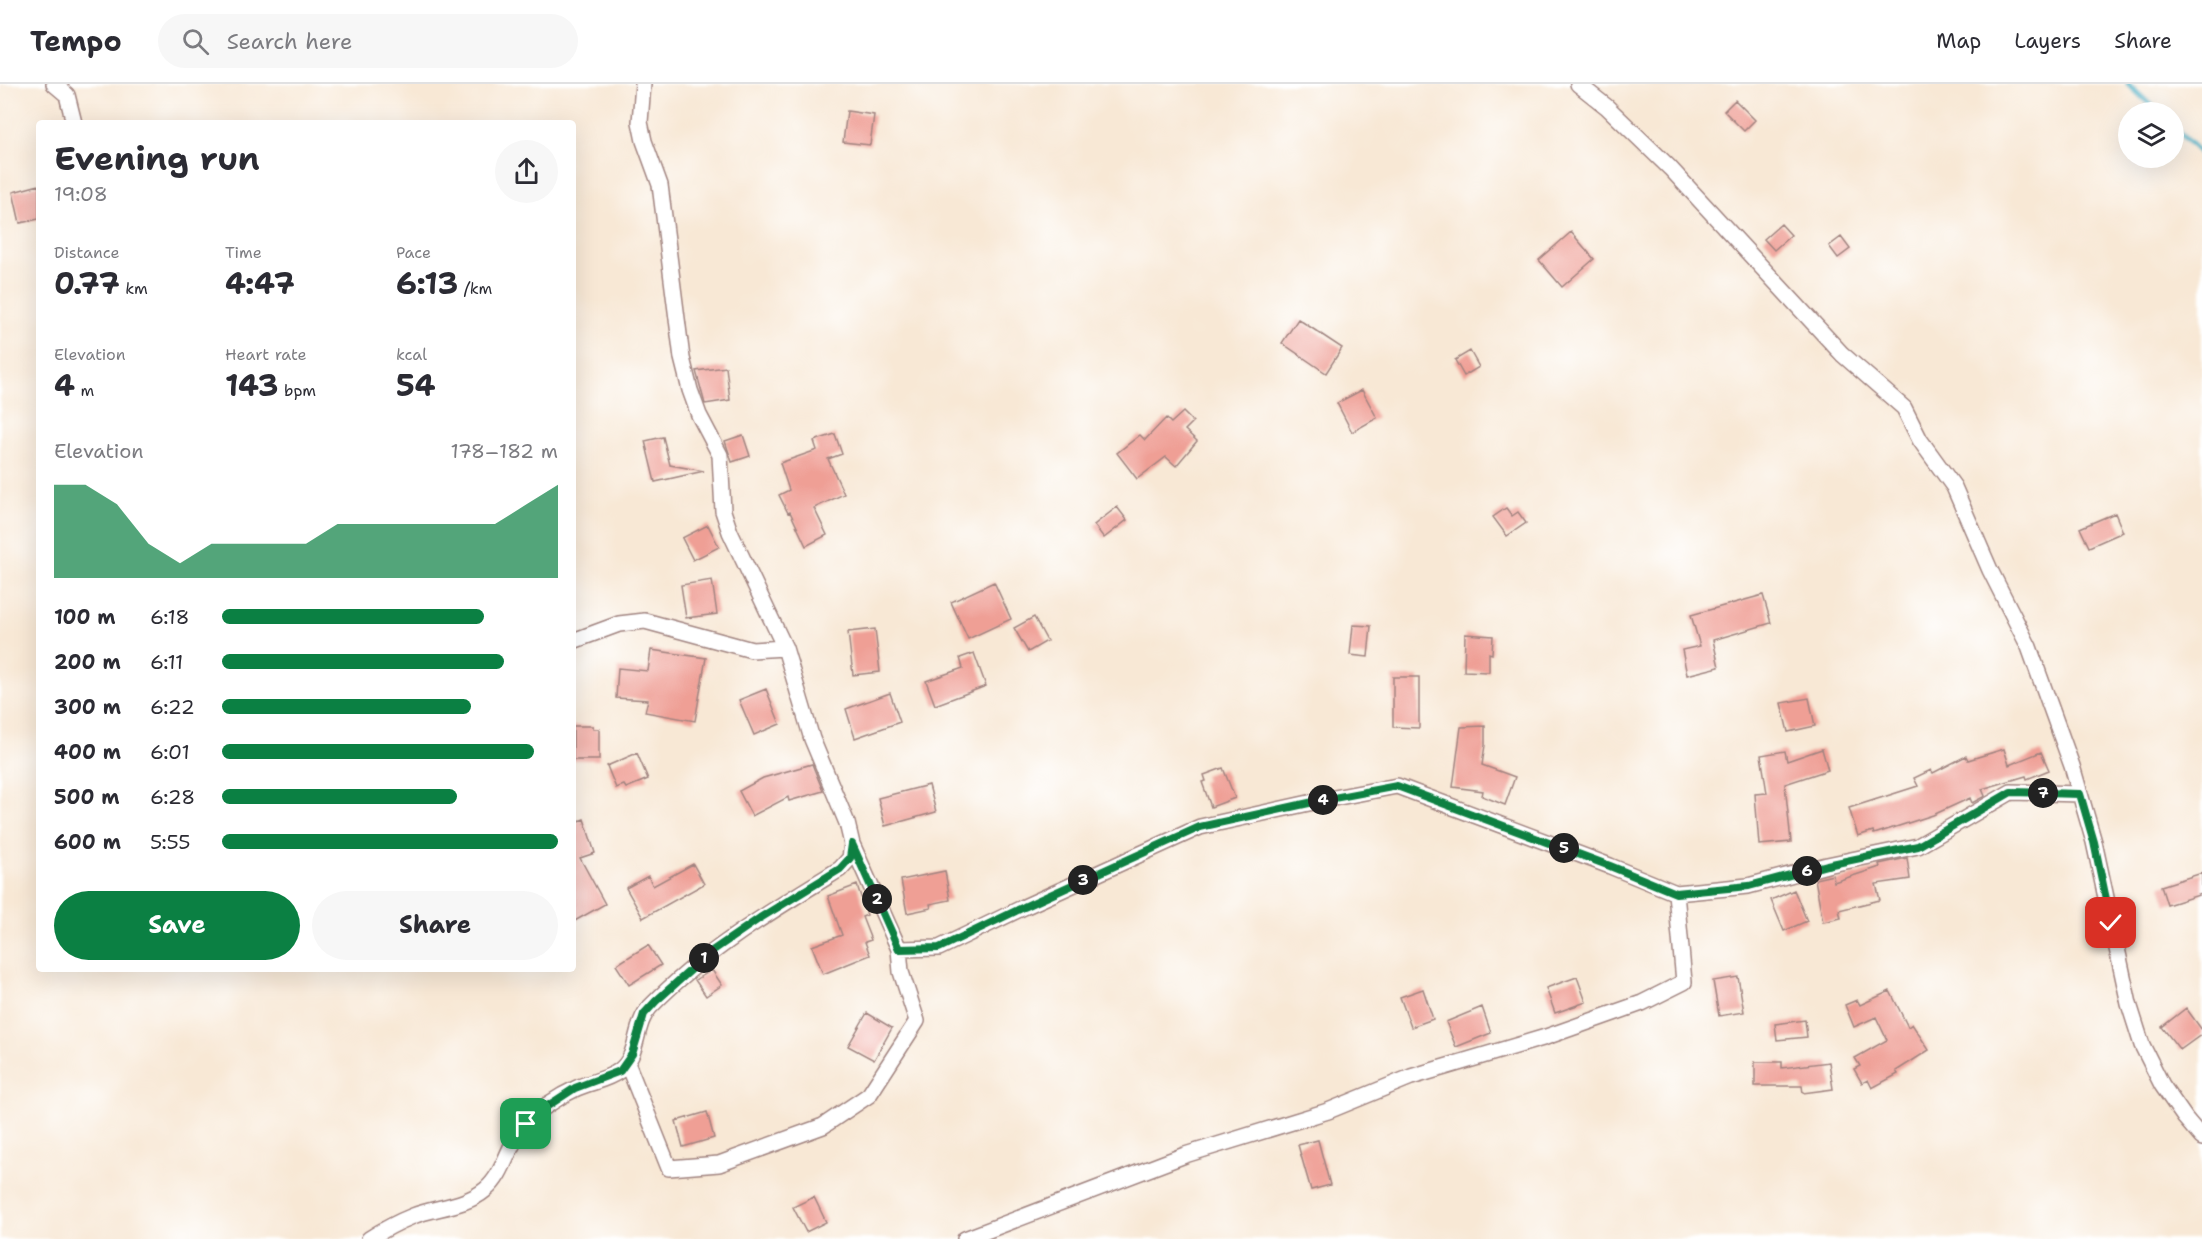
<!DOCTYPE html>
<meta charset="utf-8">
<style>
:root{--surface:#fff;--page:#f7f7f7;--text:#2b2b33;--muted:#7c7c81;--line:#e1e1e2;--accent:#0b8043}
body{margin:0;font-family:"Shantell Sans",sans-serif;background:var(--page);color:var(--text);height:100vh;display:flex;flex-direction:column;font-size:22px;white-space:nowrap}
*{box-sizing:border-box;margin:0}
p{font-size:20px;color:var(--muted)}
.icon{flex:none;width:33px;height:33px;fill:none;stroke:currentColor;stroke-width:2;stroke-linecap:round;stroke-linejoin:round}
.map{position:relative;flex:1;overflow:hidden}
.details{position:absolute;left:36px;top:36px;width:540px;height:852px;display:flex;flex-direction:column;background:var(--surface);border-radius:6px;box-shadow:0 6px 24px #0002}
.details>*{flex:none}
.fabs{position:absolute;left:2118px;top:18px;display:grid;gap:12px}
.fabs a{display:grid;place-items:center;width:66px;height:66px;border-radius:50%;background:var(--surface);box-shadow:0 6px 24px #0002;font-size:30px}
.pin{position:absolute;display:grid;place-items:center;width:51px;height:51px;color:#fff;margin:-26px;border-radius:12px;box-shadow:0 3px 9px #0006}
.km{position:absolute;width:30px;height:30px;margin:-15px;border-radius:50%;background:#222;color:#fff;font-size:16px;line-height:30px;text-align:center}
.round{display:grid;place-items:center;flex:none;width:63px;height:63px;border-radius:32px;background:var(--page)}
.headline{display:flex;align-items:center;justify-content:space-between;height:102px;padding:0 18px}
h1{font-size:33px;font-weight:700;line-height:45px}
.stats{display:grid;grid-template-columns:repeat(3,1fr);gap:9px;height:102px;padding:6px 18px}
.stats div{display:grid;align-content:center}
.stats b{font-size:30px;font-weight:700}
.stats small{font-size:16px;font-weight:400}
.stats p{font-size:16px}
.chart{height:168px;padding:12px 18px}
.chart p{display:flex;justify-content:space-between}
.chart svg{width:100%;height:108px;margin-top:6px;fill:var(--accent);opacity:.7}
.primary-button{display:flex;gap:12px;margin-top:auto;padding:12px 18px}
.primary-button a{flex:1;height:69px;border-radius:36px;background:var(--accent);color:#fff;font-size:24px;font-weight:700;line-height:69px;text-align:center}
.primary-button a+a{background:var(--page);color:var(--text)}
ul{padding:0 18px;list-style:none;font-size:20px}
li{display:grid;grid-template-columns:96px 72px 1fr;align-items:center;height:45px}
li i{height:15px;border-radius:8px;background:var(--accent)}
header{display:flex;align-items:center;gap:36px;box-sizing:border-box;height:84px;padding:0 30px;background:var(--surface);border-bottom:2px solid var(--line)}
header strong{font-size:28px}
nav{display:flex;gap:33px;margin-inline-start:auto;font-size:21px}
.search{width:420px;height:54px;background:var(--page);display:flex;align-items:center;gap:15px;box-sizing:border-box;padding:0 21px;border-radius:33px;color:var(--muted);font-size:22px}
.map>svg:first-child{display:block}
</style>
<header>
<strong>Tempo</strong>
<div class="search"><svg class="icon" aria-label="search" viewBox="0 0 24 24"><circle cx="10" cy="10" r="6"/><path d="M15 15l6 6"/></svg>Search here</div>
<nav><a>Map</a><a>Layers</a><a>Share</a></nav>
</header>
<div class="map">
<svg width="2202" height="1155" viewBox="0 0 2202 1155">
<rect width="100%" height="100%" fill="#fff"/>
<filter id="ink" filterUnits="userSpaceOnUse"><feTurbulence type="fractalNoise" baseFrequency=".0167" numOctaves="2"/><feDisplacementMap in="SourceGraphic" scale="12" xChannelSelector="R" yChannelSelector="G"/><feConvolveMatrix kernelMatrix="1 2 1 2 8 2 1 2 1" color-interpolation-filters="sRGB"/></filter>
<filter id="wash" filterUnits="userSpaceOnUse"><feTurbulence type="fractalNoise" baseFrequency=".008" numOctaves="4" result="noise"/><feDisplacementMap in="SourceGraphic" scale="24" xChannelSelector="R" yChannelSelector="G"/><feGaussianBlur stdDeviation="1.35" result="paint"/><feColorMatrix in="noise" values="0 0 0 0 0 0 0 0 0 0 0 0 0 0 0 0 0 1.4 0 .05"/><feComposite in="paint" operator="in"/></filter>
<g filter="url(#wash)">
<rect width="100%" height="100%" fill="#f8e8d5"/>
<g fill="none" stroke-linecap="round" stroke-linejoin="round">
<path stroke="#44aec3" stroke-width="5" d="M2128,0L2158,28
M2174,44L2202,71"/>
</g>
<g id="blocks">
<path fill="#ef9f95" d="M1735,16L1755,36L1744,47L1724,27Z
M847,27L874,31L870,61L843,58Z
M39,101V135L20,139L13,108Z
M1781,140L1791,151L1774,166L1764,155Z
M1571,148L1594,175L1562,203L1539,176Z
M1841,153L1850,165L1838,174L1829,162Z
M1298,235L1342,264L1326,289L1282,259Z
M1470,267L1479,283L1464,292L1455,276Z
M726,283L730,316L705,320L696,287Z
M1362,306L1377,334L1352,348L1337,319Z
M1183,328L1193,338L1185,346L1197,357L1176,382L1166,373L1137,395L1117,369L1140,351L1145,356L1166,334L1171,339Z
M835,350L842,370L828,375L844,410L814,424L827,451L806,462L790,428L788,429L779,411L789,406L780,379L817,366L814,357Z
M743,351L750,372L732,378L725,357Z
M663,353L670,381L704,387L655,398L645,357Z
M1117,423L1127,436L1104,454L1094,441Z
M1506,424L1512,432L1518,428L1526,439L1507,452L1493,433Z
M2115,429L2123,448L2089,463L2080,444Z
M708,441L719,463L693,476L682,454Z
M712,496L717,530L686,534L681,501Z
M994,498L1011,535L968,555L951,518Z
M1763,511L1771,539L1713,556L1719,583L1687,591L1682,566L1700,562L1691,531Z
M1034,533L1047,557L1028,568L1014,544Z
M1353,541L1371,542L1368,573L1350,571Z
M875,545L880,588L853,591L848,548Z
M1465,550L1493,552L1492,570L1489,569V588L1464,587Z
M651,566L706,574L695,637L645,628L648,616L616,614L618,584L648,587Z
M974,569L986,602L935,621L926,597L963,584L960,574Z
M1393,593H1419V644L1393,643Z
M766,605L780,640L754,651L739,616Z
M890,609L900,638L855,654L846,625Z
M1809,614L1815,642L1788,648L1781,619Z
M573,642H593V645H599V676H573Z
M1485,642V661L1482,681L1515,693L1505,721L1482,712L1483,707L1453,703L1461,643Z
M1822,665L1828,686L1785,700L1791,758L1759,761L1755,710L1767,709L1761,671L1785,667L1787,677Z
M2004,665L2009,681L2041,668L2049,686L2027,695L2026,692L1982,705L1985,712L1972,719L1970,714L1933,731L1874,750L1873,747L1858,752L1849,724L1918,702L1914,694L1931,686L1933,689L1966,672L1968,676Z
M637,669L648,695L626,704L624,701L616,704L607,682Z
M812,680L823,707L789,717L788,713L752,732L739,707L763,694Z
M1223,684L1235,714L1211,723L1202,698L1206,697L1204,691Z
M929,701L936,728L885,742L878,714Z
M584,735L595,769L580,774L605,820L573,838V739Z
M1907,774L1910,795L1876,800L1880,816L1839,826L1841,834L1823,838L1815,795L1833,791L1834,798L1880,783L1879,780Z
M693,780L704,800L643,834L626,804L648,792L653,802Z
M945,787L950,816L930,820L931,824L907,829L901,796Z
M2202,789V810L2167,821L2161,802Z
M857,801L867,831L862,833L871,856L865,858L870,871L823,890L812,862L842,851L828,812Z
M1794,806L1807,837L1784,847L1771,816Z
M648,861L661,881L629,901L616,881Z
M712,886L722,901L706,912L695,896Z
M1577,893L1586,918L1555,929L1546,904Z
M1738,893L1744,928L1719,932L1713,897Z
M1423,905L1433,935L1411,943L1400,913Z
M1890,907L1908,943L1912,940L1929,966L1896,987L1898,990L1872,1004L1868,996L1862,999L1854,985L1860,982L1855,974L1887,956L1876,933L1854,943L1845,921L1857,916L1860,921Z
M1482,923L1491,949L1456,963L1446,938Z
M2186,924L2202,946V950L2180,966L2162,943Z
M867,929L892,944L874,976L848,962Z
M1805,936L1807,953L1777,956L1775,940Z
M1755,978H1782V984L1829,978L1833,1005L1803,1009L1802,1002H1755Z
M707,1028L714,1054L683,1063L676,1037Z
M1318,1056L1330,1101L1311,1106L1298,1061Z
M814,1113L826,1138L806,1148L793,1123Z"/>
</g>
</g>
<g filter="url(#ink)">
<use href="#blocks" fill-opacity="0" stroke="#a18480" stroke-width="1.5"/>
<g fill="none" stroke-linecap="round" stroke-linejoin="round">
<g stroke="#a18480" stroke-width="18">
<path id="street" d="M54,0L67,11L74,39
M1578,0L1607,23L1670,84L1842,270L1904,324L1920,356L1954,403L1990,486L2029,563L2072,682L2094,758L2129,920L2142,961L2162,1001L2185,1034L2202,1054
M573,557L619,540L645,537L752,566L785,564
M852,760L899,865L939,864L1024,823L1200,743L1318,717L1397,702L1610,782L1676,809L1748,802L1827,781L1918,762L2011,708L2080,710
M627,979L669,1084L719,1080L823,1042L869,1011L917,937L901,888L899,865
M369,1155C383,1146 398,1138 413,1132C437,1123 466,1122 485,1106C505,1090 508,1059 525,1040C538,1026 559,1012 577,1004C590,998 607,996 619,987C640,972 633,941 650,923C705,866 773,826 840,785L850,774L852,760L847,739L812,655L785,564L730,448L723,427L720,371L699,331L690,306L682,274L660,101L644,57L640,38L643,0
M965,1155L1185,1071L1328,1027L1411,993L1546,953L1642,919L1684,898L1676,809"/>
</g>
<use href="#street" stroke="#fff" stroke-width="15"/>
</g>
</g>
<g fill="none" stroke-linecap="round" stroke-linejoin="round" filter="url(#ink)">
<g stroke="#fff" stroke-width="12">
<path id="route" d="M526,1040L543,1025L575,1004L620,987L632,970L644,930L656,917L712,867L760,834L840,785L850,774L852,760L899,865L939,864L1024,823L1200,743L1318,717L1397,702L1610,782L1676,809L1749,802L1827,781L1918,762L2011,708L2080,710L2094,758L2111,839"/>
</g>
<use href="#route" stroke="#0b8043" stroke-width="8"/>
</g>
</svg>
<div class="fabs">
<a><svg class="icon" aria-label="layers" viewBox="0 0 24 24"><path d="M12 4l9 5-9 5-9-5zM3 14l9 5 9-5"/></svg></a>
</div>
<div class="pin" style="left:526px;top:1040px;background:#1e9e55"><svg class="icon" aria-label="arrive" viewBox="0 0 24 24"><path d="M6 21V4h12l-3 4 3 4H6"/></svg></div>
<div class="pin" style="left:2111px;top:839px;background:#d93025"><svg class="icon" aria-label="check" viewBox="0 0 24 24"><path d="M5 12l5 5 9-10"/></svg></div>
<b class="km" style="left:704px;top:874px">1</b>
<b class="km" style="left:877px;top:815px">2</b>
<b class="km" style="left:1083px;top:796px">3</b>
<b class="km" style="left:1323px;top:716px">4</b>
<b class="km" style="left:1564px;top:764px">5</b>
<b class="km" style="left:1807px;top:787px">6</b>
<b class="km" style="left:2043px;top:709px">7</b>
<section class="details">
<div class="headline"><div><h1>Evening run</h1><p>19:08</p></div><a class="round"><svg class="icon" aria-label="share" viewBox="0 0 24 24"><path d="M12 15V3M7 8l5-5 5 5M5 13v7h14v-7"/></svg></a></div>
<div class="stats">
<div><p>Distance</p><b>0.77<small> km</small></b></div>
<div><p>Time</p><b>4:47</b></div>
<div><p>Pace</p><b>6:13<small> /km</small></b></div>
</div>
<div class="stats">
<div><p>Elevation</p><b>4<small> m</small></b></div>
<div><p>Heart rate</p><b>143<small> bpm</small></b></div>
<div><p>kcal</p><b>54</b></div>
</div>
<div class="chart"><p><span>Elevation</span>178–182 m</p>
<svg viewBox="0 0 160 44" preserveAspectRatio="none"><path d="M0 44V6L10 6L20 14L30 30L40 38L50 30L60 30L70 30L80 30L90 22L100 22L110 22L120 22L130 22L140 22L150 14L160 6V44z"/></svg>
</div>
<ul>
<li><b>100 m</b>6:18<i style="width:78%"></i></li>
<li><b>200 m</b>6:11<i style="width:84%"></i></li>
<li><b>300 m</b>6:22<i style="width:74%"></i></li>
<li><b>400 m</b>6:01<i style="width:93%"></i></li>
<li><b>500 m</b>6:28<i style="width:70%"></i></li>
<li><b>600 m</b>5:55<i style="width:100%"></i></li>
</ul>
<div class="primary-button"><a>Save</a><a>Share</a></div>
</section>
</div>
